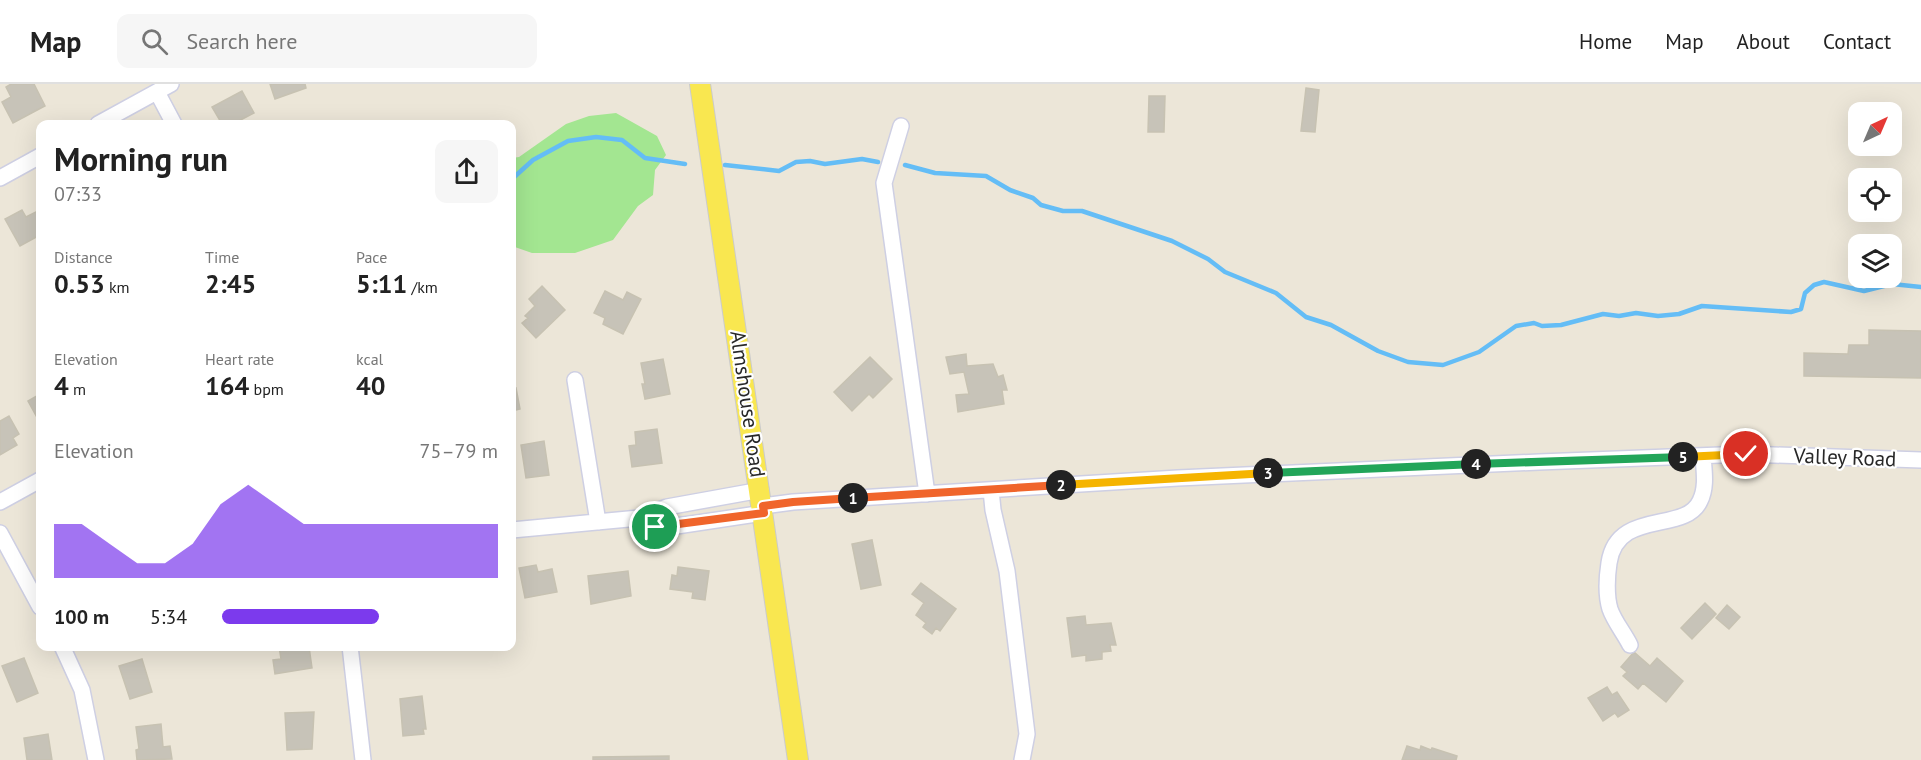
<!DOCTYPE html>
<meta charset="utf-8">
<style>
:root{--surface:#fff;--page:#f6f6f6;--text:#222;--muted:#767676;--line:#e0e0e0;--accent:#7c3aed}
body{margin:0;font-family:"PT Sans",sans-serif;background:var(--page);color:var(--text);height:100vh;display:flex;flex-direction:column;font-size:22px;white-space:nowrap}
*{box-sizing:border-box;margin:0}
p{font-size:20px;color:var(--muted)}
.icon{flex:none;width:33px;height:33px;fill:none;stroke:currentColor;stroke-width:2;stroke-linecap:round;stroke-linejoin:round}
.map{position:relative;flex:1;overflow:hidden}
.side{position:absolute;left:36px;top:36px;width:480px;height:531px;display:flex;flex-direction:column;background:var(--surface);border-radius:12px;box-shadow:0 6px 24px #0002}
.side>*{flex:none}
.needle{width:39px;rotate:44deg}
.controls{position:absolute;left:1848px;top:18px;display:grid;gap:12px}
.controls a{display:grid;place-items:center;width:54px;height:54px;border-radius:12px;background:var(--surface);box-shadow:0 6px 24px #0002;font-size:30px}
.pin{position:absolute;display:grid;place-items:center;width:51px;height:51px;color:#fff;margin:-26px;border:3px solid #fff;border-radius:50%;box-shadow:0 2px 6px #0007}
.km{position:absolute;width:30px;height:30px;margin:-15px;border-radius:50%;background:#222;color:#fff;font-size:16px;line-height:30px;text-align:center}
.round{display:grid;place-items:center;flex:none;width:63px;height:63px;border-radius:12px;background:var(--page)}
.headline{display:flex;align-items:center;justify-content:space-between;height:102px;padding:0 18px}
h1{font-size:33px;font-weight:600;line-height:45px}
.stats{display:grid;grid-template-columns:repeat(3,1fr);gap:9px;height:102px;padding:6px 18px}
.stats div{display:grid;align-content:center}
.stats b{font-size:26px;font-weight:600}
.stats small{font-size:16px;font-weight:400}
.stats p{font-size:16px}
.chart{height:168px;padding:12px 18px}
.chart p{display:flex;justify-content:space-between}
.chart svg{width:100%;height:108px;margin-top:6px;fill:var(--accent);opacity:.7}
ul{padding:0 18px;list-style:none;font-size:20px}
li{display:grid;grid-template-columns:96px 72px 1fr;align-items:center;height:45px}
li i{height:15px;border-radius:8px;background:var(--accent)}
header{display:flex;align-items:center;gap:36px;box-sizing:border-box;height:84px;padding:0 30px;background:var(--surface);border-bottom:2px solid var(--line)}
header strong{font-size:28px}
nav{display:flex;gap:33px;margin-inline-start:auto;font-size:21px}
.search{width:420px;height:54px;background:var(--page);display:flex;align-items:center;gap:15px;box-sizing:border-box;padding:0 21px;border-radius:12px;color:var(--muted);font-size:22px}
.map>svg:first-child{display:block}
</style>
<header>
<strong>Map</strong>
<div class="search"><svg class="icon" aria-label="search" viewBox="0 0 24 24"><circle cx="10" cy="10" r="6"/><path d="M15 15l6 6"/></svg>Search here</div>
<nav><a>Home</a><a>Map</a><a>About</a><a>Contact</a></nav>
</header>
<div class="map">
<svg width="1921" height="676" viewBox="0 0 1921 676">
<rect width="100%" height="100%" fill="#ece6d8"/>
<path fill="#a3e691" d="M616,29L657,52L666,71L655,86L653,111L638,122L613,156L575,169H532L512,162V74L519,73L566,40L589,32Z"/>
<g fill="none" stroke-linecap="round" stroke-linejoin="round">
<path stroke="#64bdf6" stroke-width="4.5" d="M725,81L779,87L796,78L810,77L825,80L862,75L878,78
M905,81L935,89L986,92L1010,106L1033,114L1041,121L1063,127H1082L1172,157L1208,175L1225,188L1276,209L1306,233L1331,241L1378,267L1408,278L1443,281L1479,268L1516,242L1534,239L1542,242L1561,241L1603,230L1619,232L1636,229L1658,232L1679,230L1702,222L1791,228L1801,225L1805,209L1814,201L1824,198L1864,207L1892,200L1921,203
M512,95L533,76L568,57L596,53L622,56L645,74L685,80"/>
</g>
<path fill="#c7c3b8" stroke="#c7c2b2" stroke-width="1.5" d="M11,0H34L45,22L13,39L2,18L11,13L6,3Z
M270,0H305L306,4L275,15Z
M1306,4L1319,6L1315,48L1301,47Z
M242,7L254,29L233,40H222L212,23Z
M1149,12H1165L1164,48H1148Z
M22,126L26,133L40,126V151L20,162L5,135Z
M542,202L565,226L536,254L522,239L528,234L525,232L535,222L529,215Z
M605,207L623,216L627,208L641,215L623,250L603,240L605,234L594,229Z
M1869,246L1921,247V294L1804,292V269L1848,270L1849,261H1869Z
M966,270L967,282L993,280L998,293L1003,291L1007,306H1002L1004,320L958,328L956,311L969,310L964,288L950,290L946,273Z
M870,273L892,295L873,314L869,310L852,327L834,308Z
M663,275L670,310L645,315L642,300H645L641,279Z
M516,304L520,325L512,327V305Z
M40,310V339L28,317Z
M9,332L19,350L13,354L17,361L0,371V337Z
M657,345L662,379L632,383L629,362L636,361L635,348Z
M544,357L549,391L526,394L521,361Z
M872,456L881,501L861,505L852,460Z
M536,481L538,488L552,485L557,508L525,514L519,484Z
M678,483L709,487L705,516L692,514L693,508L670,505L672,491L677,492Z
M628,487L631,512L591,520L588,492Z
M921,499L956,525L940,547L936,544L932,550L923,543L926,539L916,531L924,519L912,510Z
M1705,519L1716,530L1692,555L1681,544Z
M1727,521L1740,533L1729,545L1716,534Z
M1085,532L1086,541L1111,539L1116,561H1110L1111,567L1102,568V575L1086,577V571L1072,573L1067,534Z
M279,562L309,563L312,584L275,590L273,576L281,575Z
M1634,568L1650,582L1657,574L1683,597L1666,618L1643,599L1638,605L1623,592L1627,588L1621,583Z
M24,574L38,609L17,618L2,582Z
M142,575L152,608L130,615L119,582Z
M1607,603L1612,611L1617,608L1629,626L1618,633L1615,629L1603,637L1588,614Z
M422,612L426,645H423L424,650L403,652L400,615Z
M314,628L312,665L287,666L285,629Z
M161,640L163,663L170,662L172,675L137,676L136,666L139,665L136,643Z
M48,650L52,676H27L24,654Z
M1407,662L1420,666L1421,662L1431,666L1432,664L1457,672L1456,676H1402Z
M669,672V676H593V673Z"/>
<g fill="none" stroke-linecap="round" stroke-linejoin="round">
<g stroke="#cecfe3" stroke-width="18">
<path id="minor" d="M157,8L174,40
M98,40L171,0
M901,42L884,99L927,410
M0,94L40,72
M575,296L598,438
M991,406L993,426L1007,487L1027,650L1022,676
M0,418L40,396
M763,422L793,418L1178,394L1539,378L1746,370L1921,376
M639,434L655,443H670L764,429
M512,446L639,434L667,423L761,406
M0,449L40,523
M1630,561C1624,549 1614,537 1610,525C1606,512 1607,492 1609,479C1617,424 1685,450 1700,417C1707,403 1704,387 1703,372
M62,562L82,606L96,676
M350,562L363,676"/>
</g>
<g stroke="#cbcbcb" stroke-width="22">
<path id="major" d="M700,0L798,676"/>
</g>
<use href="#minor" stroke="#fff" stroke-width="15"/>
<use href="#major" stroke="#f9e750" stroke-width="20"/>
</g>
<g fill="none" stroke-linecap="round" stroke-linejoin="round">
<g stroke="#fff" stroke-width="12">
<path id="split-1" d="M655,443L764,429L763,422L793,418L853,414"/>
</g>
<g stroke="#fff" stroke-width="12">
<path id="split-2" d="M853,414L1061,401"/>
</g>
<g stroke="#fff" stroke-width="12">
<path id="split-3" d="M1061,401L1268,389"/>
</g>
<g stroke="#fff" stroke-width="12">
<path id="split-4" d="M1268,389L1476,380"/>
</g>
<g stroke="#fff" stroke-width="12">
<path id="split-5" d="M1476,380L1683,373"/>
</g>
<g stroke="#fff" stroke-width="12">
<path id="split-6" d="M1683,373L1746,370"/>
</g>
<use href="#split-1" stroke="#f0652b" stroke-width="8"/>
<use href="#split-2" stroke="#f0652b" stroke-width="8"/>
<use href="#split-3" stroke="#f5b400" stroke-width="8"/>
<use href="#split-4" stroke="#22a559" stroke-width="8"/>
<use href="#split-5" stroke="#22a559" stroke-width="8"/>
<use href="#split-6" stroke="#f5b400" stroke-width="8"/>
</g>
<g text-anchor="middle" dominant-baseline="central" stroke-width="4.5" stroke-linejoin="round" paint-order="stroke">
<g font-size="21" fill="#282828" stroke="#fff">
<text transform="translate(748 320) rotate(82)">Almshouse Road</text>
<text transform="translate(1845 373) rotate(2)">Valley Road</text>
</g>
</g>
</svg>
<div class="controls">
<a><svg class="needle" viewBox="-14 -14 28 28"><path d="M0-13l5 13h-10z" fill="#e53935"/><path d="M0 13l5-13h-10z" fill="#767676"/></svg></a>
<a><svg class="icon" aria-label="locate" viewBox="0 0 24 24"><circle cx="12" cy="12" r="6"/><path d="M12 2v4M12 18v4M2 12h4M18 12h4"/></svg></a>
<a><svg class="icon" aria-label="layers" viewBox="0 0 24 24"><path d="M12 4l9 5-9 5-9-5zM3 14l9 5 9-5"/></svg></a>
</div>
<div class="pin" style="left:655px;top:443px;background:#1e9e55"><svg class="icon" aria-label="arrive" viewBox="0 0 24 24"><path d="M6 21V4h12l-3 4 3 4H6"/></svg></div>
<div class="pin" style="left:1746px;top:370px;background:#d93025"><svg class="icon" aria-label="check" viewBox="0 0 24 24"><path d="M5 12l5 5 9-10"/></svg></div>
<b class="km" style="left:853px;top:414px">1</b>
<b class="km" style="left:1061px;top:401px">2</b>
<b class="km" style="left:1268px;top:389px">3</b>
<b class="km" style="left:1476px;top:380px">4</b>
<b class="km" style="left:1683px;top:373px">5</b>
<section class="side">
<div class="headline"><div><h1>Morning run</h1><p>07:33</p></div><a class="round"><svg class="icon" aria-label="share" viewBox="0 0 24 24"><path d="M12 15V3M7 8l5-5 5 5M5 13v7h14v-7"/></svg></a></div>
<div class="stats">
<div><p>Distance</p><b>0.53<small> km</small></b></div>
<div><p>Time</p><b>2:45</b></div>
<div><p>Pace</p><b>5:11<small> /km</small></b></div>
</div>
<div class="stats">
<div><p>Elevation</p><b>4<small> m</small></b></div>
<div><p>Heart rate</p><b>164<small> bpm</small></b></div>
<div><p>kcal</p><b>40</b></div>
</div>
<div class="chart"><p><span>Elevation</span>75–79 m</p>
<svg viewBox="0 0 160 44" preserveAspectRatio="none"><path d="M0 44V22L10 22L20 30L30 38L40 38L50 30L60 14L70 6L80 14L90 22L100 22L110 22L120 22L130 22L140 22L150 22L160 22V44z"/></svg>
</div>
<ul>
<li><b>100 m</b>5:34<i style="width:57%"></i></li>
</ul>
</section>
</div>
